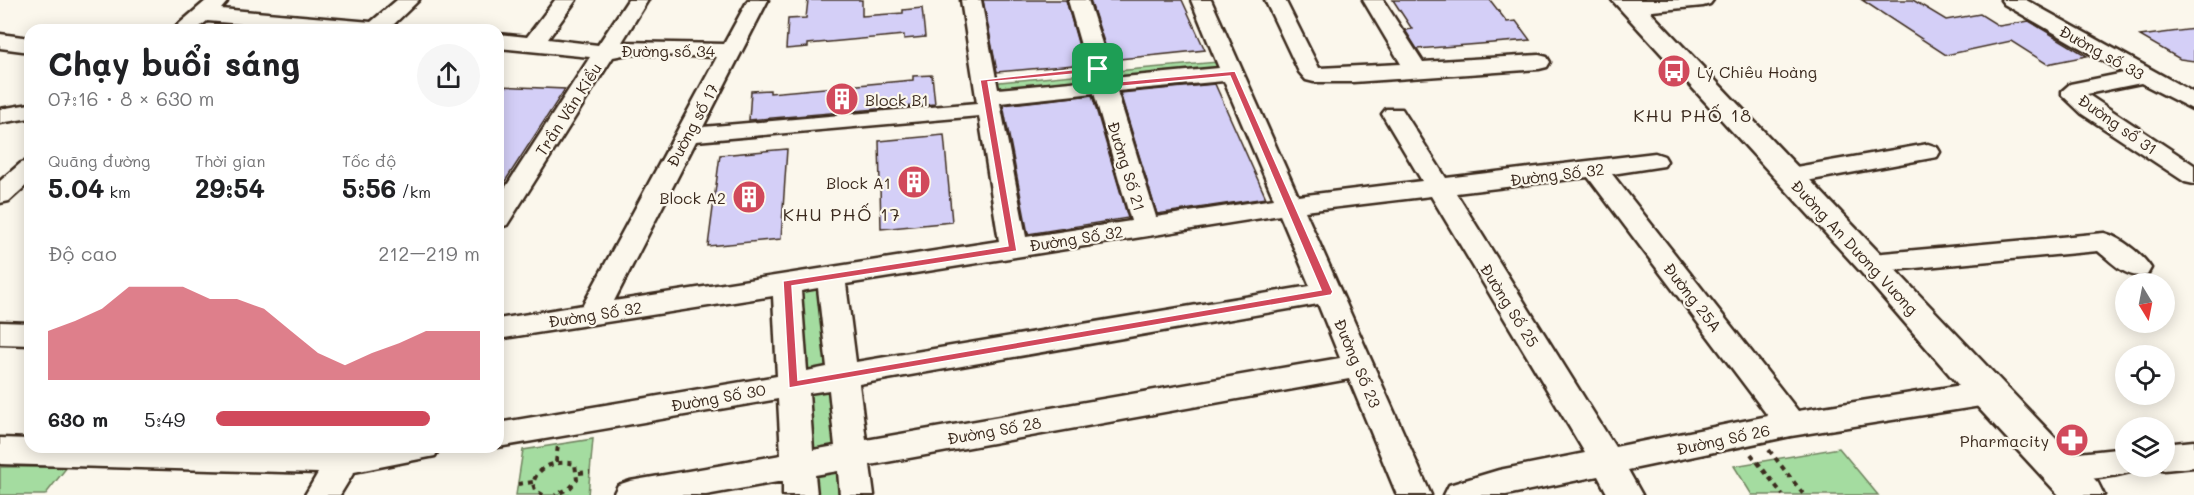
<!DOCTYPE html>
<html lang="vi">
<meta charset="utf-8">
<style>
:root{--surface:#fff;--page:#f6f6f6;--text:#202124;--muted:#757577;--accent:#d1495b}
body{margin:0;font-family:Mali,sans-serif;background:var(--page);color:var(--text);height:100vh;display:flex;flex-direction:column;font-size:22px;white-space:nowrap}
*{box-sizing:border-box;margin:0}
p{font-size:20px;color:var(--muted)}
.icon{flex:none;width:33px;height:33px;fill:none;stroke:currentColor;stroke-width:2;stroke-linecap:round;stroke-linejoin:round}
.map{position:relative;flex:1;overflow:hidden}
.drawer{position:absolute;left:24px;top:24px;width:480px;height:429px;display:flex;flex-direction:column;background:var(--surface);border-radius:18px;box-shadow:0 3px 15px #0003}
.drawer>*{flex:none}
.needle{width:39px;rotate:170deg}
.fabs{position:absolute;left:2115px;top:273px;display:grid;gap:12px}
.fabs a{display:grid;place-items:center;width:60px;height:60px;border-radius:50%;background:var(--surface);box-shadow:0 3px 15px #0003;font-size:30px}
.pin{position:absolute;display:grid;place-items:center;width:51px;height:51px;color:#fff;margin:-26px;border-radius:12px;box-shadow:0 3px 9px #0006}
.round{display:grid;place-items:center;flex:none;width:63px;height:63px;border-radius:32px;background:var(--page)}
.overview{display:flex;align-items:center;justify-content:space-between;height:102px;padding:0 24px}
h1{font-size:33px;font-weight:700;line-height:45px}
.metrics{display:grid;grid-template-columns:repeat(3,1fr);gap:9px;height:102px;padding:6px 24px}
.metrics div{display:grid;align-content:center}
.metrics b{font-size:26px;font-weight:700}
.metrics small{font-size:16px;font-weight:400}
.metrics p{font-size:16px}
.chart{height:168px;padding:12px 24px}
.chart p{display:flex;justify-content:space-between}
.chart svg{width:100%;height:108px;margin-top:6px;fill:var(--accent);opacity:.7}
ul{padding:0 24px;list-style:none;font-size:20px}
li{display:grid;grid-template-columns:96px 72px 1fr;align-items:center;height:45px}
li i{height:15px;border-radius:8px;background:var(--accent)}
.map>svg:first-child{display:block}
</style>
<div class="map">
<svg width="2194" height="495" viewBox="0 0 2194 495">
<rect width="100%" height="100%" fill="#fbf7ec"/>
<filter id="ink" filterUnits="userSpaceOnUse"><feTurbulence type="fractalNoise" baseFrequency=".0167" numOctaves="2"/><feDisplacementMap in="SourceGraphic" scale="12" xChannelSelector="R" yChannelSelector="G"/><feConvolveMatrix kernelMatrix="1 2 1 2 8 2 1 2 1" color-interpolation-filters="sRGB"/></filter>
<g filter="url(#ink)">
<path fill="#a4dca0" stroke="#70835f" stroke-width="1.5" d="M1218,62L1222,71L1107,82L1105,72Z
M1093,73L1096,83L991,93L990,83Z
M824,283L833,372L801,377L795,287Z
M835,383L843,451L807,458L801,389Z
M593,439L588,495H516L523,450Z
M1839,448L1878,495H1752L1734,466Z
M844,464L847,495H810L808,471Z
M0,467H67L45,495H0Z"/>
<path fill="#d4cff7" stroke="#3b2a1e" stroke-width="1.5" d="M808,0H862V16L903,13V10L922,8L925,37L904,39V35L808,44V47L786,49L788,19L806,18Z
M983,0H1066L1084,64L997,72Z
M1090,0H1182L1205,50L1110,60Z
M1393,0H1490L1507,22L1516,21L1530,40L1417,49L1405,30L1412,29Z
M1862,0H1913L1946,20L1980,14L1999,26L2029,21L2087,56L2047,64L2011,41L1946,55Z
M2194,29V61L2180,59L2140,36Z
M932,75L935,104L749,120L751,91L770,90V93L913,80V76Z
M1215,84L1266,198L1157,214L1120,93Z
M498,86L565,89L498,192Z
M1092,95L1128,218L1028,234L1003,105Z
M944,135L952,222L881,229L879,141Z
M787,149L781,239L708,246L720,155Z"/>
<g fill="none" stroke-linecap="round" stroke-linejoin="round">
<g stroke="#3b2a1e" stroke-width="5">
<path id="minor" d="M207,0H226L227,2L221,9L371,22L397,0H419L392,26L395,30H311L207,21L196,30H172Z
M555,0H576L548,39L598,45L628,0H648L622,42L724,44L748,0H768L703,127L977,103L961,0H981L998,89L1091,80L1068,0H1088L1113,78L1219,68L1191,0H1211L1298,196L1422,181L1382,114L1386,109H1402L1446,178L1655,153L1664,156L1667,161L1664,166L1612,174L1798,411L1987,381L1998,385L2002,393L1998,401L1987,405L1791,436L1628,470L1642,495H1608L1598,476L1506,495H1444L1449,485L1499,470L1585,453L1431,196L1305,211L1431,495H1397L1349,379L870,465L874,495H840L838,471L815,475L817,495H783V481L706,495H613L618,485L630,481L781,455L778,399L498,447V423L777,376L773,296L498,339V319L583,305L717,57L628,54L613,57L507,225L498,228V199L590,57L498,48V34L527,37ZM1224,81L1274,199L1156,217L1117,91ZM1094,93L1131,221L1026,237L1000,103ZM979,116L999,241L614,301L696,141ZM1588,177L1768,416L1615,447L1456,193ZM1280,215L1310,286L856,362L846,284ZM818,288L827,367L807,371L801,291ZM1318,304L1340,358L866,440L859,384ZM829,390L835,446L813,450L809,393Z
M1265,0H1285L1319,68L1401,64L1363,0H1383L1423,62L1539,55L1547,57L1550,62L1547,67L1539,69L1353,82H1314L1306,80L1299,72Z
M1639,0H1713L1710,4L1703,6L1632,13L1625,11L1621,7L1625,3Z
M2001,0H2026L2194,93V110L2141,83L2087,94L2194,165V184L2185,182L2082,114L2062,95V91L2070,84L2124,73L2004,4Z
M0,34L30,38V52L0,48Z
M30,104V118L0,123V109Z
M1928,144L1937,147L1940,152L1937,157L1790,184L1781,182L1777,176L1781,170L1790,168Z
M30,160V182L9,201L0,203V181L21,163Z
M2104,233C2120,237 2142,254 2151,268L2147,275C2127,280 2113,263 2098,251L1872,272L1862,270L1858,263L1862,256L1872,254Z
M0,322L30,323V345L0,344Z
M0,438L30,439V447H440L435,456L354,472L340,495H305L318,473L0,464Z
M2194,441V467L2164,470L2154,466H2164V444Z
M2126,448V466H2139L2137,470C2116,477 2070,484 2049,477L2044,468L2049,459L2060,455Z"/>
</g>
<g stroke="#3b2a1e" stroke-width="5">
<path id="major" d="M1612,0H1639L2098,483L2104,495H2059L1974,403L1860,271Z"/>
</g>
<path stroke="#3b2a1e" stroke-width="4" stroke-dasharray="5 5" stroke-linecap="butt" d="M1769,450L1804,495
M1751,454L1783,495
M556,462L558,445
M579,473L590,472
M518,484L533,482
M543,495L535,490L533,484C537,465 558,460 575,464L577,480L570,488L555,495"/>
<use href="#minor" fill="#fbf7ec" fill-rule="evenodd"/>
<use href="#major" fill="#fbf7ec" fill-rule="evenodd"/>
</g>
</g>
<path fill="#d1495b" stroke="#fff" stroke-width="1.5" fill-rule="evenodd" d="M1098,67L1102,69L1106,83L1235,71L1333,292L1331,295L789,388L783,281L1008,246L980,80ZM1095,72L1099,86L1103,88L1230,76L1321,290L798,380L792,286L1017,251L988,82Z"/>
<defs>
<g id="bus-disc" transform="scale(1.725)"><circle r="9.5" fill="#d1495b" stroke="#fbf7ec"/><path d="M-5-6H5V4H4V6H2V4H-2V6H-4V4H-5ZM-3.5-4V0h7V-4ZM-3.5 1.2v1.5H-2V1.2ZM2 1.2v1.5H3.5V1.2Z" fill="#fff"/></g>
<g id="building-disc" transform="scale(1.725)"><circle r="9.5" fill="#d1495b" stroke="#fbf7ec"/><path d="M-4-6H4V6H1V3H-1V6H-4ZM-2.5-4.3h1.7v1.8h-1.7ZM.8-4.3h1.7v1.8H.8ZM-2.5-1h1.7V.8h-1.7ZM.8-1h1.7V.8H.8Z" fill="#fff"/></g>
<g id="pharmacy-disc" transform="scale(1.725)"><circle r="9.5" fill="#d1495b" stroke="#fbf7ec"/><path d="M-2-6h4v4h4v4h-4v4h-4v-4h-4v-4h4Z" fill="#fff"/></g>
</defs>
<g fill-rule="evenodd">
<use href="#bus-disc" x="1674" y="71"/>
<use href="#building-disc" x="842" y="99"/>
<use href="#building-disc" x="914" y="182"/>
<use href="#building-disc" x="749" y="197"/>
<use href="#pharmacy-disc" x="2072" y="440"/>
</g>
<g text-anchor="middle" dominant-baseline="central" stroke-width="4.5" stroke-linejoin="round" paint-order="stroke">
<g font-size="16" fill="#3b2a1e" stroke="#fbf7ec">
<text x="668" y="50">Đường số 34</text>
<text transform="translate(2102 52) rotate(29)">Đường số 33</text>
<text transform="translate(568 109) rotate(-57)">Trần Văn Kiểu</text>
<text transform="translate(2118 124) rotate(35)">Đường số 31</text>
<text transform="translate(692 125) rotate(-62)">Đường số 17</text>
<text transform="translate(1127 166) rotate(73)">Đường Số 21</text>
<text transform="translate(1557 174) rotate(-7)">Đường Số 32</text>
<text transform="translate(1076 238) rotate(-9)">Đường Số 32</text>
<text transform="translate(1855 247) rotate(47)">Đường An Dương Vương</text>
<text transform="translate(1693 297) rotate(52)">Đường 25A</text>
<text transform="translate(1510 305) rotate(58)">Đường Số 25</text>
<text transform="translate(595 314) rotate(-9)">Đường Số 32</text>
<text transform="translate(1358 363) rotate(67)">Đường Số 23</text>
<text transform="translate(718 397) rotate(-10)">Đường Số 30</text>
<text transform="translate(994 430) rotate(-10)">Đường Số 28</text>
<text transform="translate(1723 439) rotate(-12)">Đường Số 26</text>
</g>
<g font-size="16" fill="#3b2a1e" stroke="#fbf7ec" text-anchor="end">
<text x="1697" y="71" text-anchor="start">Lý Chiêu Hoàng</text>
<text x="865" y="99" text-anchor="start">Block B1</text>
<text x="891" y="182">Block A1</text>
<text x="726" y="197">Block A2</text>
<text x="2049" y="440">Pharmacity</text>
</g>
<g font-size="18" letter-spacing="1.5" fill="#3b2a1e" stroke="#fbf7ec">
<text x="1693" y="115">KHU PHỐ 18</text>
<text x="842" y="214">KHU PHỐ 17</text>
</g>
</g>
</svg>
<div class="fabs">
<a><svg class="needle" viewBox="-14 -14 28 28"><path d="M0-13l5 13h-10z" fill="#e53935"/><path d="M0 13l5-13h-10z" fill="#757577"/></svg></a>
<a><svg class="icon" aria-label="locate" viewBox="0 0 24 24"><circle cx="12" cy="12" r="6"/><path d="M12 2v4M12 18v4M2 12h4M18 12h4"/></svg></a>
<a><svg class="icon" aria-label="layers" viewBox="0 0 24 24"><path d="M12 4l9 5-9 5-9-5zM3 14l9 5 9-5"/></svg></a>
</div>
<div class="pin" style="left:1098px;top:69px;background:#1e9e55"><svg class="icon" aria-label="arrive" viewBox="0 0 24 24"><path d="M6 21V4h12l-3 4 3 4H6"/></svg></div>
<section class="drawer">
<div class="overview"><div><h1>Chạy buổi sáng</h1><p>07:16 · 8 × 630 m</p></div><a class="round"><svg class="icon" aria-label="share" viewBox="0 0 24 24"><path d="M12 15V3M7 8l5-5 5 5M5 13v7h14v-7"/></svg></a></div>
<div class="metrics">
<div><p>Quãng đường</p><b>5.04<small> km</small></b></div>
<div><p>Thời gian</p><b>29:54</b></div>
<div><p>Tốc độ</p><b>5:56<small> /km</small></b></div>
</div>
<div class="chart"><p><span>Độ cao</span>212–219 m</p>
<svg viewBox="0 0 160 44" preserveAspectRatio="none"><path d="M0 44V24L10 20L20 15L30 6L40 6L50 6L60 11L70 11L80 15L90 24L100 33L110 38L120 33L130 29L140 24L150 24L160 24V44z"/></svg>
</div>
<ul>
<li><b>630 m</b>5:49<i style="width:81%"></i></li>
</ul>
</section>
</div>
